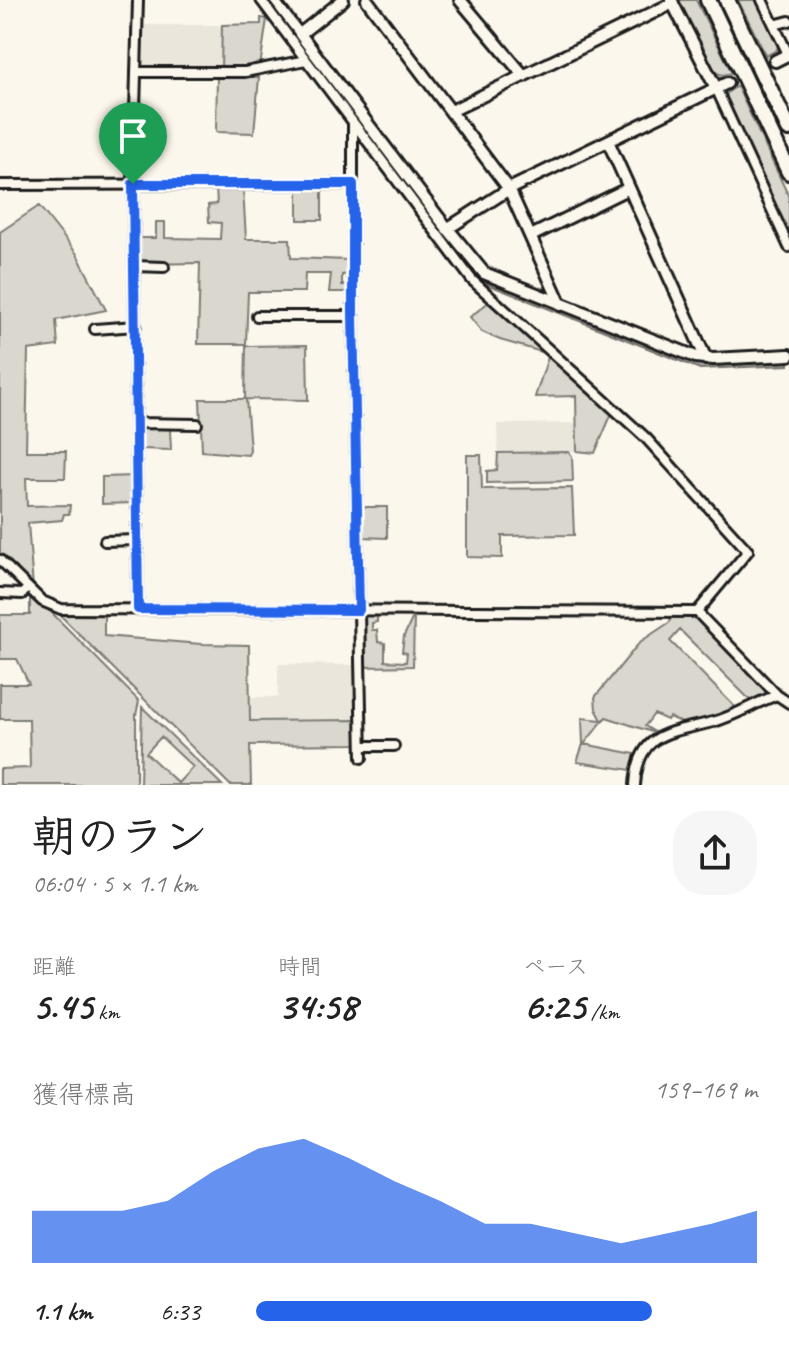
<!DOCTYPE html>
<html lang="ja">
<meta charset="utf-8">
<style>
:root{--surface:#fff;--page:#f6f6f6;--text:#222;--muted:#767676;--accent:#2563eb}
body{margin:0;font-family:Caveat,"Klee One",sans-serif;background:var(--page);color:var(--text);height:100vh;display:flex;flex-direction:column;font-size:30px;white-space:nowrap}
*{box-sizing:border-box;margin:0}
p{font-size:26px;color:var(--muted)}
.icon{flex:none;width:44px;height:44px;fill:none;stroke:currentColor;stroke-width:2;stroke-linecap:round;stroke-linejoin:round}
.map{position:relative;height:785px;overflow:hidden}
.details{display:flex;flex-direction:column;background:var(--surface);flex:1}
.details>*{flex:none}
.pin{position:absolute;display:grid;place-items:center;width:68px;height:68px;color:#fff;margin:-82px -34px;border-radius:50% 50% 50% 0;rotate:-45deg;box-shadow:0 0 8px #0007}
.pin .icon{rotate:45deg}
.round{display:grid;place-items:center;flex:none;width:84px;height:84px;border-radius:32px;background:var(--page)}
.summary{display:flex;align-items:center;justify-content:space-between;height:136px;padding:0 32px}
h1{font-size:44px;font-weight:600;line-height:60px}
.stats{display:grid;grid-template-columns:repeat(3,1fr);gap:12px;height:136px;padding:8px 32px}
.stats div{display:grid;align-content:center}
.stats b{font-size:40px;font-weight:600}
.stats small{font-size:22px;font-weight:400}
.stats p{font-size:22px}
.chart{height:224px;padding:16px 32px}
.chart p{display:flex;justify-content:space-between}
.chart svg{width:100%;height:144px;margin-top:8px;fill:var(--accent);opacity:.7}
ul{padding:0 32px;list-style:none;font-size:26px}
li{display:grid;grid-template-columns:128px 96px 1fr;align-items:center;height:60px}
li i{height:20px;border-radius:10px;background:var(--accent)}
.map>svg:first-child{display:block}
</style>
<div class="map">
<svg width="789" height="785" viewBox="0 0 789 785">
<rect width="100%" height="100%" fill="#fbf7ec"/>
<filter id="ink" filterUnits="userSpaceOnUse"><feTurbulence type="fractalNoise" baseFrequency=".0125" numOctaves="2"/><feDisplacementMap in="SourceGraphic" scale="16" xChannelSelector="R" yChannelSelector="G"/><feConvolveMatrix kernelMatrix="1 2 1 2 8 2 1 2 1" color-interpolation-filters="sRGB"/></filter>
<g filter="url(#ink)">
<path fill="#eae6dc" d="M141,25H222L221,69L140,68Z
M577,423V452L498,453L497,424Z
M278,664L357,665L358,720L250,721L251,697H278Z"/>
<path fill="#dad7ce" stroke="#7b7a75" stroke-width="2" fill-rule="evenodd" d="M678,0H696L732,73L723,75L713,72Z
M738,0H759L779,41L777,50L766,56Z
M261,18L267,19L260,67L221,69L222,25L261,24Z
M217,77H259L254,133L216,132Z
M737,86L789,197V236L726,99L727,93Z
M298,188H322V220H298Z
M216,189H243L246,239H290L291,258L350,260V274L342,275V285H349V292H329L331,274H305L304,292H248L246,344H198L200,263L142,264L138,262L137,238H156V222H165V238L220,239L221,223L209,222L208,205L217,204Z
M39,206L77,254L106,310L56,320L58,346L28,350L26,451H66L65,478H26L27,506L70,505L69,514H64L62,520L28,523L33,588L0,555V232Z
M490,301L612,413L595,453L577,451L576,396L535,397L549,354L500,340L482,332L470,317Z
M307,345L308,400L246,399L250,450L248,455L202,451L200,399H245L246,346Z
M140,426L170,428L171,450L141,449Z
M569,452L572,456L573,481L487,483V471L497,470L498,453Z
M467,455H481L482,489L572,488L574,535L502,536V558L467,557Z
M134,476V503L102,504V477Z
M361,507H387V538L362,537Z
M30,595L53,614L139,701L136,715V785H0V769L30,768L29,719H0V684H29L17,659H0V615H30Z
M58,613H104V636L201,644L249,645L250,721L358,720V744L250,745L251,785H230Z
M365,614H377V622L372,623V630H377L378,642L385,643V661L406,662L407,653L402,652L404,636L414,615L413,666L363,667V616Z
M671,616H694L769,694L752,702L680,630L670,641L736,708L714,718L682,723L669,717L667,720L654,714L645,726L658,734L606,717L584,744L635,754L631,770L577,762L583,744L582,718L602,720L596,709L595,697L640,642L670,622Z
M142,707L222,785H140ZM161,737L193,767L178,783L146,753Z"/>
<path fill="#afaca5" stroke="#74726e" stroke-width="2" d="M265,0H269L481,276L702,363L789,360V365L700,369L479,281Z"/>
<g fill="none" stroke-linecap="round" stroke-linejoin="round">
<path stroke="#dad6cd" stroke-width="8" stroke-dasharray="8 4" stroke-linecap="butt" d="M727,83L775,61"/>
<g stroke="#1c1c1c" stroke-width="14">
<path id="minor" d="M138,0L133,184L138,609
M261,0L472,280L646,438L748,551L697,612
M274,0L300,34
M762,0L789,56
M774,25L789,21
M136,72H245L306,60
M716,88L789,247
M353,124V314L362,758
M0,185L353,184
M135,266L164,267
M257,316H353
M95,329L136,326
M137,423L197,424
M105,541L137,540
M0,560L42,601L61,609L697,612L777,695L789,703
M0,593L22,594L28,588
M362,746H394
M635,785C638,731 670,733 713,722C735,716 755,703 777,695"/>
</g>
<g stroke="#1c1c1c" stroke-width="16">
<path id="tertiary" d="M343,0L300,34L439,218L484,273L696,357L713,359L789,355
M367,0L509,189L561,305
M460,0L524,76
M671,0L716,88
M775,61L789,54
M451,111L673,3
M608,141L706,359
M447,229L509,189L727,83
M531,236L629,188"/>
</g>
<g stroke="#1c1c1c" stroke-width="20">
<path id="motorway" d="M708,0L789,172
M727,0L789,129"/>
</g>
<use href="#minor" stroke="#fbf7ec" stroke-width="8"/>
<use href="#tertiary" stroke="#fbf7ec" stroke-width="10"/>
<use href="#motorway" stroke="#fbf7ec" stroke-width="14"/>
</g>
</g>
<g fill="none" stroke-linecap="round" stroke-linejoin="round" filter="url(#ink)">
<g stroke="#fff" stroke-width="16">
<path id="route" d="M133,184H353V314L359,610L138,609Z"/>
</g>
<use href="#route" stroke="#2563eb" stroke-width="10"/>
</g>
</svg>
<div class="pin" style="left:133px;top:184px;background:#1e9e55"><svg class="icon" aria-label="arrive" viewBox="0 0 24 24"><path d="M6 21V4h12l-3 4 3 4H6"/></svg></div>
</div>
<section class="details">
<div class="summary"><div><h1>朝のラン</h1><p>06:04 · 5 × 1.1 km</p></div><a class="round"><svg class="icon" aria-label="share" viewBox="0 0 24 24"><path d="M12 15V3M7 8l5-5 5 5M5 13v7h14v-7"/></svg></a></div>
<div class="stats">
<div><p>距離</p><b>5.45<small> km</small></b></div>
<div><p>時間</p><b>34:58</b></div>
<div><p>ペース</p><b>6:25<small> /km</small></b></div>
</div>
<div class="chart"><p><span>獲得標高</span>159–169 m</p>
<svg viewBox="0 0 160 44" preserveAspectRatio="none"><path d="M0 44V28L10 28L20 28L30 25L40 16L50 9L60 6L70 12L80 19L90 25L100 32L110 32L120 35L130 38L140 35L150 32L160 28V44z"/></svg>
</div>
<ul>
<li><b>1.1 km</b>6:33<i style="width:79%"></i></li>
</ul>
</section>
